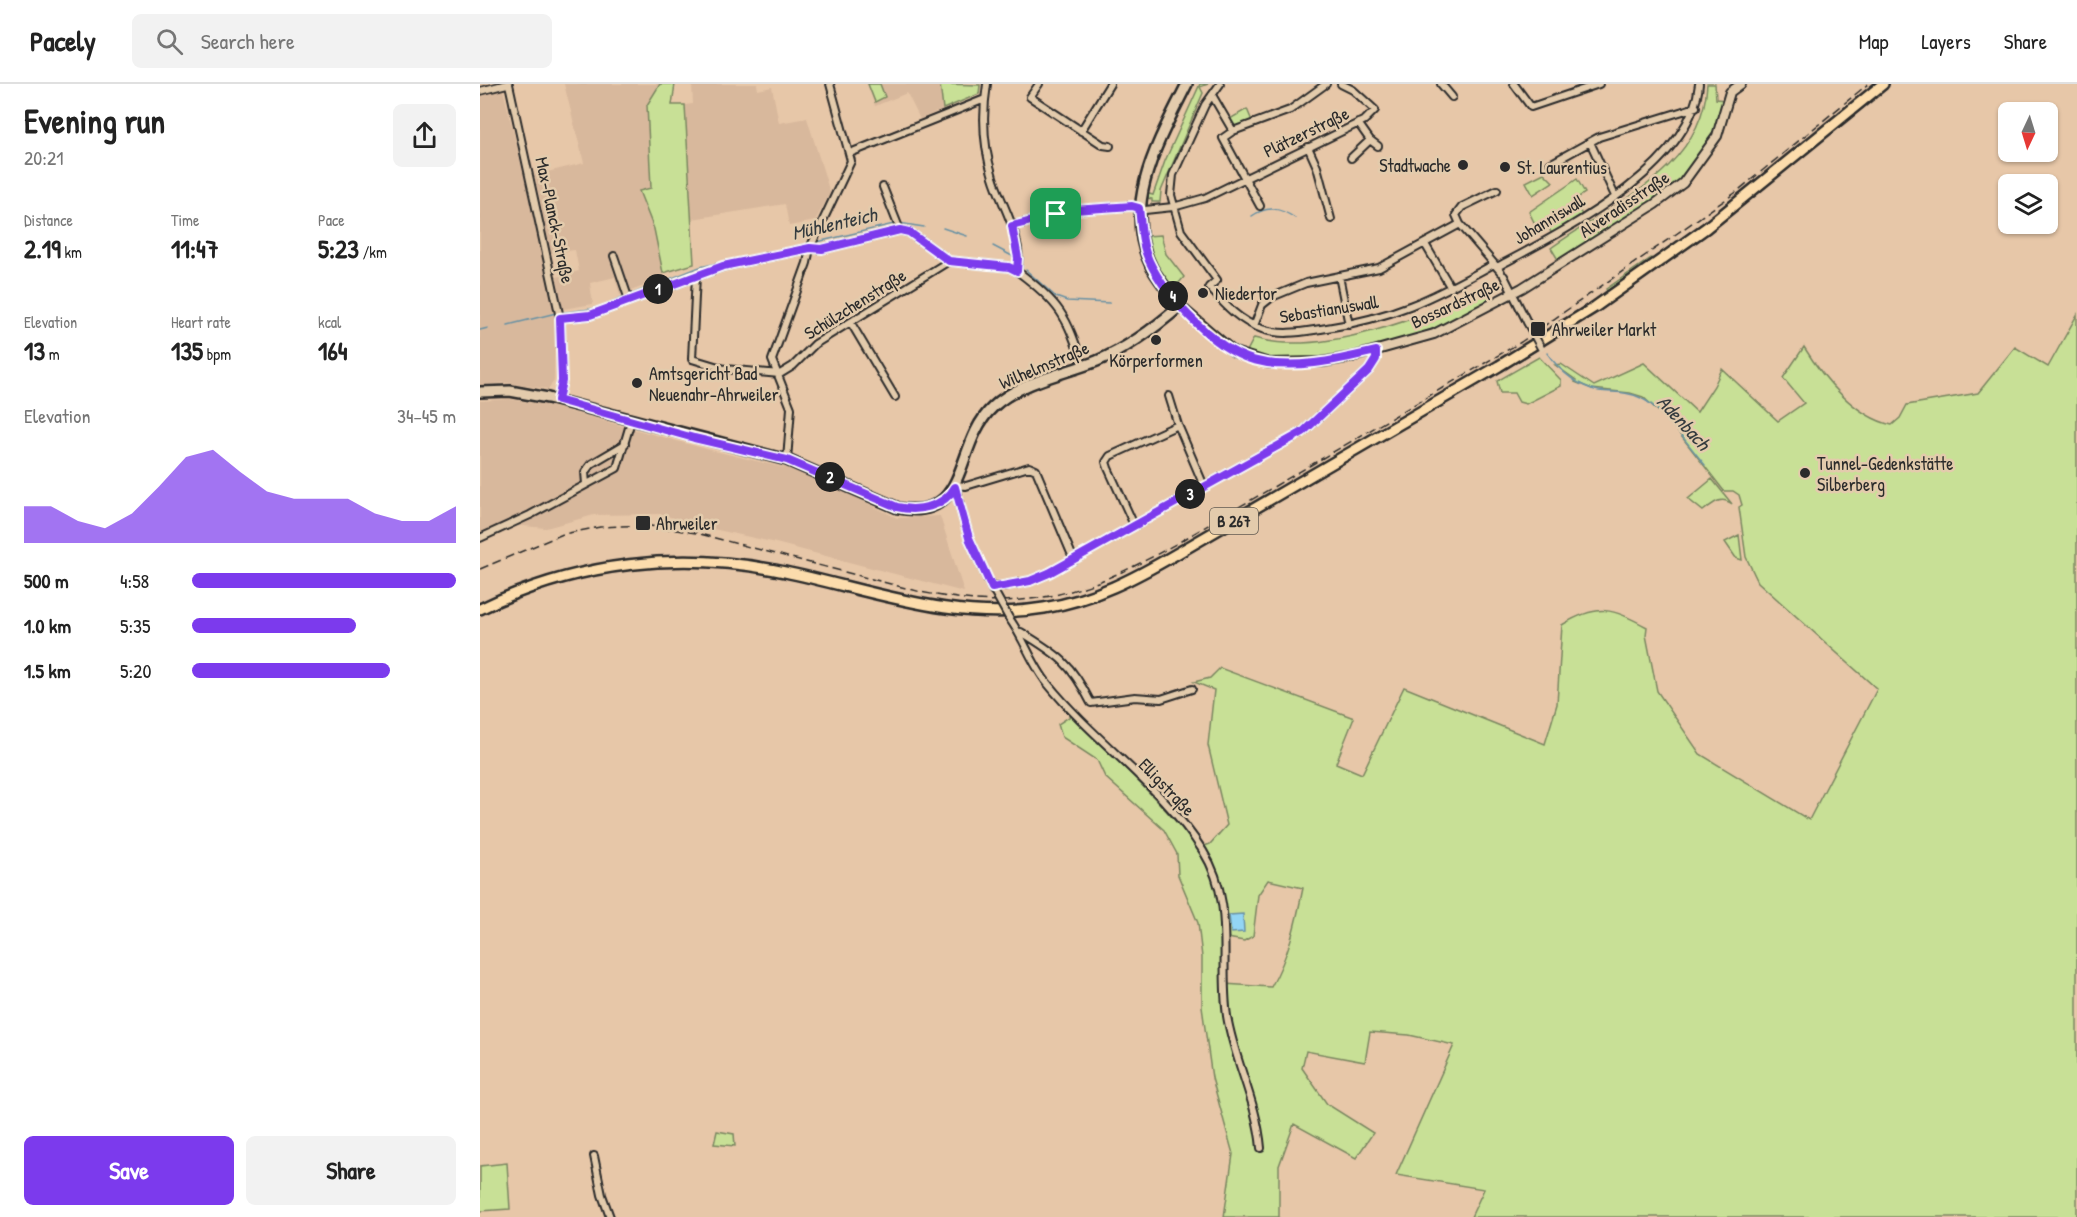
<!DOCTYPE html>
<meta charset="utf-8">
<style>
:root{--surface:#fff;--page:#f2f2f2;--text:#222;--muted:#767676;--line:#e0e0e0;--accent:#7c3aed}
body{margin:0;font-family:"Patrick Hand",sans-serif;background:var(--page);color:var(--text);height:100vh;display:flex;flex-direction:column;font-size:22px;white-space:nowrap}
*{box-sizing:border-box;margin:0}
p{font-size:20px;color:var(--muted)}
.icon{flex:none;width:33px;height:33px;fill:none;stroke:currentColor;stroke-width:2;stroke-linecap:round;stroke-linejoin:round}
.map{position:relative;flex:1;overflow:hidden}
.drawer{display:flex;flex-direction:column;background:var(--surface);width:480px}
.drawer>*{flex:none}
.needle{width:39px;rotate:184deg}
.controls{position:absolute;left:1518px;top:18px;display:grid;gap:12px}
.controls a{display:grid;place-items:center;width:60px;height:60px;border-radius:9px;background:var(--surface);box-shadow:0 2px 4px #0004;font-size:30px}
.pin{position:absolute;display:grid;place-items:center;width:51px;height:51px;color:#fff;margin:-26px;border-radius:12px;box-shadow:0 3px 9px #0006}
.km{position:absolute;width:30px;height:30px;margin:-15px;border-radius:50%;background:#222;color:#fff;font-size:16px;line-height:30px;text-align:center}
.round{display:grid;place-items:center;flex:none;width:63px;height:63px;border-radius:9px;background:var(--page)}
.overview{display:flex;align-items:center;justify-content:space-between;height:102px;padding:0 24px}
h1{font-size:33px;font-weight:700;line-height:45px}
.metrics{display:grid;grid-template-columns:repeat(3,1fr);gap:9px;height:102px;padding:6px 24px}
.metrics div{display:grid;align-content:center}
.metrics b{font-size:26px;font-weight:700}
.metrics small{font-size:16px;font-weight:400}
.metrics p{font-size:16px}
.chart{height:168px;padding:12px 24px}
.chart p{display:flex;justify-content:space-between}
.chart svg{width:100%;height:108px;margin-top:6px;fill:var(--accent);opacity:.7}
.cta{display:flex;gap:12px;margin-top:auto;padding:12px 24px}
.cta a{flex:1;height:69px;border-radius:9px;background:var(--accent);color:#fff;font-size:24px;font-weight:700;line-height:69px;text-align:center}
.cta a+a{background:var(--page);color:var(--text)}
ul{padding:0 24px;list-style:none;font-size:20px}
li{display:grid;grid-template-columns:96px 72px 1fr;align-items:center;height:45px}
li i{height:15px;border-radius:8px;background:var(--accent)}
header{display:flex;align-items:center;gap:36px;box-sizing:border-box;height:84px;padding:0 30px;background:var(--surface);border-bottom:2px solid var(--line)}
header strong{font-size:28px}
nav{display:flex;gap:33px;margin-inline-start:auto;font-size:21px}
.search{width:420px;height:54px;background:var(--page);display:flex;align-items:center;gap:15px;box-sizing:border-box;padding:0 21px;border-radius:9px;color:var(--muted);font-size:22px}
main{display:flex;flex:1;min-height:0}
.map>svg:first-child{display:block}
</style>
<header>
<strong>Pacely</strong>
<div class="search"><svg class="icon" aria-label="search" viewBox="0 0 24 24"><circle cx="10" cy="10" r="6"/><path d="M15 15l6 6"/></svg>Search here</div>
<nav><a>Map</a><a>Layers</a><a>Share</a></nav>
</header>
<main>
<section class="drawer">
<div class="overview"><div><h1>Evening run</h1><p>20:21</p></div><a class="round"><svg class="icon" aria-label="share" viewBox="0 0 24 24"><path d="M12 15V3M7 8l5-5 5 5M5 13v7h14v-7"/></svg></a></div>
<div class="metrics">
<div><p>Distance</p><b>2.19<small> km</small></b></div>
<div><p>Time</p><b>11:47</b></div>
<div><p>Pace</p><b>5:23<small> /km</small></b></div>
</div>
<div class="metrics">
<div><p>Elevation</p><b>13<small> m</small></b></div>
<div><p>Heart rate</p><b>135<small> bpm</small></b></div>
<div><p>kcal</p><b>164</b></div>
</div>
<div class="chart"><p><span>Elevation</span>34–45 m</p>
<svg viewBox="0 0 160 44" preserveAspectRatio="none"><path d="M0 44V29L10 29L20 35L30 38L40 32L50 21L60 9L70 6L80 15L90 23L100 26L110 26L120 26L130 32L140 35L150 35L160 29V44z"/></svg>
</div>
<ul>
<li><b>500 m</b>4:58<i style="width:100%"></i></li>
<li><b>1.0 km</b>5:35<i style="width:62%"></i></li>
<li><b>1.5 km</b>5:20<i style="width:75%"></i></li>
</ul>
<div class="cta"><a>Save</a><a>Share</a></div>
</section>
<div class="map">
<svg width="1597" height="1133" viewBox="0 0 1597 1133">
<rect width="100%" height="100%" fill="#e7c7a8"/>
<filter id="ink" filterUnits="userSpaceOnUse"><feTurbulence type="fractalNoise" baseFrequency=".0167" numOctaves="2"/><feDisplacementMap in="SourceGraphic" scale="12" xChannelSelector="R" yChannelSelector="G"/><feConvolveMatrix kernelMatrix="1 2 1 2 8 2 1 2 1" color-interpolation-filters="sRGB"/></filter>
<g filter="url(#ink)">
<path fill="#d8b89c" d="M84,0H180L167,21L171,105L159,108L174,145L183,189L182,195L140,211L135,193L110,199L113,220L83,225L77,193L99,187L95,166L71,169L55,91L104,79Z
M212,0H277L278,6L292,3L299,39L327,34L350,109L335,137L309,142L305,120L212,135L205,21L213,20Z
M387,0H500L499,10L440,35L427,9L395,22Z
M23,5L76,225L74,297L68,305L25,299L0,301V11Z
M29,315L70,322L226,365L327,389L417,434L460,432L484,508L292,458L206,439L182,430L114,431L66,444L20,440L0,450V317Z"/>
<path fill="#c8e096" stroke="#7a8660" stroke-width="1.5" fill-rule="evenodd" d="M180,0H195L192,21H205L214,180L183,189L174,145L159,107L171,104L167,21Z
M388,0H400L405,13L395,18Z
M460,0L500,1L499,10L463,25Z
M720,0H728L720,3L723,9L681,107L680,118H672V115L664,113L665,109L673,111L685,77Z
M1227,0H1235L1236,15L1245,16L1235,51L1201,97L1080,179L1071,164C1132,120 1223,86 1227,0Z
M767,25L772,37L754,45L748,36Z
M1064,89L1073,98L1053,111L1046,98Z
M1097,95L1105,109L1094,116L1102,131L1072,150L1067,141L1058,146L1049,128Z
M681,151L686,170L704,193L693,206C678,192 669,172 666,152Z
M1171,174L1172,176L1127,207L1126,205Z
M1005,201L1013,216C940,255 849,291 766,269L774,254C840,273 947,234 1005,201Z
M1597,231V1133H991L1004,1105L916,1091L974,961L929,951L890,948L885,978L826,967L822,984L847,1020L893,1049L876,1074L814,1040L799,1082V1133H744L753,1070L732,994L722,923V873L718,839L698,791L697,770L684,746L625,693L617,676L582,653L578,640L592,631C635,675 680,716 718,764L730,760L747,741L728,661L734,606L714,598L730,594L740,584L874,634L856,679L882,690L924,603L1065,660L1077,620L1082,541C1118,519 1132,524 1167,543L1166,551L1177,607L1220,670L1329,736L1397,605L1278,498L1266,473L1259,423L1262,421L1259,411L1253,407H1244L1191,339L1163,313L1150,309L1112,305L1095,298L1096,296L1075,281L1081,280L1114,302L1164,279L1217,328L1234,302L1242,285L1298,337L1324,319L1303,294L1324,263C1343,294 1375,333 1412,341L1420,334L1427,321L1498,309L1535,263L1568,283ZM788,796L823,804C816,839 809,871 791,903L744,900L747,854L764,857L773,852L778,811Z
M1059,273L1081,296V302L1046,320L1039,318L1034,309H1020L1017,297Z
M1232,395L1252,420C1240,411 1233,420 1223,427L1208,415Z
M1259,451L1262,476L1256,474L1245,458Z
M237,1047L254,1050L255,1062L234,1060Z
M27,1079L30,1125L0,1127V1082Z"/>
<path fill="#93d5f4" stroke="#6991a4" stroke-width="1.5" d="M763,830L764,848L751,849L749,831Z"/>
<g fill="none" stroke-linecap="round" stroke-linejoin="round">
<path stroke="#6991a4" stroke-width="1.5" d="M772,132C788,121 800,124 815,134
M418,139L444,143
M463,144L487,152
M337,158L414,140
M513,162L534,173
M546,186L576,213L587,217L630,219
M150,211L220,183L329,160
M80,229L118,224L145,212
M28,241L76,229
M0,246L8,244
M1067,269C1080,287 1097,302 1119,307C1133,309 1148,307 1161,314C1184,325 1208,361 1225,381"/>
<g stroke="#2b2b2b" stroke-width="10">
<path id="minor" d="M29,0L80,234L82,297L78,316
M507,0C502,31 503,62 513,93C521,121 545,155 537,187
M559,0L550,13L623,61L630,62
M740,0L725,21L693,91L691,111L701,147L737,196L729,203C745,221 759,237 782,245C801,252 821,248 841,245C913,234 951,215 1014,180
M961,0L972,13
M1034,0L1051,23L1119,0
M0,7L27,0
M732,11L753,47
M601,47L630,0
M890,56L898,62
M1110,58L1135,112
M828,63L837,83L851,135
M370,69L505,15
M871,74L890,56L878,39
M1070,80L1119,53L1216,23
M403,103L420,146
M1017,106L982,123L976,131L980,140L1021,188
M780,122L743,54L753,47L810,26L846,0
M532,142L594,126L652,122L665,126L693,123L725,114L885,36L895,26L873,6L861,0
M945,160L971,204
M134,172L149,216
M1017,183C1084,147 1212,83 1219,0
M216,191L212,275L245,285L300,290
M859,192L869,241
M1024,192L1047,238
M80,234L110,231L244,182L330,164L342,165L420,146L429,148L469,177L529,183L537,187C580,219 587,232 603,282
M371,239L415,313
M774,242L782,221L792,213L826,199L899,184L980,140
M300,290L313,282L335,260L469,177
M689,312L698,341
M307,376L311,324L292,276L327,179L330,164L371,77L350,0
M106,400L105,388L111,380L145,360
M475,401L486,402L549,383L556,386L594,476
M475,403L489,454L513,507
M654,441L628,384L626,378L630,372L698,341L724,402
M0,454L50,431L137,384L151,337
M512,504L550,497L569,489L823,348L889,286L896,275V267
M529,534C544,554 552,581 568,600C615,658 684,704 723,767C756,819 739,875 747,932C754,976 777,1018 781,1064
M541,548C579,571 591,579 611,619L655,613L681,615L712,605
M114,1072L122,1111L130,1133"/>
</g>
<g stroke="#2b2b2b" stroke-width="12">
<path id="tertiary" d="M700,222L754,268L789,279L842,278L872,273L954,250L1042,204L1175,120L1203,99L1237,52L1250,8L1261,0"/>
</g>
<g stroke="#2b2b2b" stroke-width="14">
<path id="secondary" d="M0,308L30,307L68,314L307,376L418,424C491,438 473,360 513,323C539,298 584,290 617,277C648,264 675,244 700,222C690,209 680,198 672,184C640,122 679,56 707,0"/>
</g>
<g stroke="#2b2b2b" stroke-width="14">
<path id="primary" d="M0,525C96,478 201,466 305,488C391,506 475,539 564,524C614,516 655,494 698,469L1019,282L1115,223L1226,144L1403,0"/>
</g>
<use href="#minor" stroke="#e3cbac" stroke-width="6"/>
<use href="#tertiary" stroke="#e3cbac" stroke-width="8"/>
<use href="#secondary" stroke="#e3cbac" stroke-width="9"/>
<use href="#primary" stroke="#fcdcac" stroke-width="9"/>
<path stroke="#2b2b2b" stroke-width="1.5" stroke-dasharray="9 4.5" stroke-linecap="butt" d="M0,485L83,450L120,443L164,441L216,449L441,508C548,530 608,510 701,457L1041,258L1255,109L1388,0"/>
<g stroke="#2b2b2b" stroke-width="10" stroke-linecap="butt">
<path id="minor-bridge" d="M1047,238L1061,264
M514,507L529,534"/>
</g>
<use href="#minor-bridge" stroke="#e3cbac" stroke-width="6"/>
</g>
</g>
<g fill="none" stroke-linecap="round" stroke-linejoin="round" filter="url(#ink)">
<g stroke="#fff" stroke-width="12">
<path id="route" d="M652,122L659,124C661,139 661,155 666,169C679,207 734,265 773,276C812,287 858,276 896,267V275L889,286L823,348L569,489L550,497L512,504L489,454L475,403C464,423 438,428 417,423L307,376L214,354L78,316L82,297L80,234L110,231L243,182L330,164L342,165L420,146L429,148L469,177L529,183L537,187L538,174L532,142L594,126Z"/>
</g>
<use href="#route" stroke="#7c3aed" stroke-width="8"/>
</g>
<g fill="#2b2b2b" stroke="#e3cbac" stroke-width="2">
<circle cx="983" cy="81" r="6"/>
<circle cx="1025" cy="83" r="6"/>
<circle cx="723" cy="209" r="6"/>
<rect x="1050" y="237" width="16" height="16" rx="3"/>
<circle cx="676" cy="256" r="6"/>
<circle cx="157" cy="299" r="6"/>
<circle cx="1325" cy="389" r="6"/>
<rect x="155" y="431" width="16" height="16" rx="3"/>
</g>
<g text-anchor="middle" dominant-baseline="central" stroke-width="5" stroke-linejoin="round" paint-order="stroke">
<rect fill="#e3cbac" stroke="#625b52" stroke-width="1.5" x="730" y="424" width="48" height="26" rx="4.5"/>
<g font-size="16" font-weight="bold" fill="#2b2b2b">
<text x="754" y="437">B 267</text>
</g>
<g font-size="18" fill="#2b2b2b" stroke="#e3cbac">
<text transform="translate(826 48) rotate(-26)">Plätzerstraße</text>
<text transform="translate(1144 120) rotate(-34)">Alveradisstraße</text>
<text transform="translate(1069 135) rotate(-31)">Johanniswall</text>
<text transform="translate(75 136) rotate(78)">Max-Planck-Straße</text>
<text transform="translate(975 219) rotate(-25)">Bossardstraße</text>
<text transform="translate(375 220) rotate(-32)">Schülzchenstraße</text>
<text transform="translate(849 225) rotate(-9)">Sebastianuswall</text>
<text transform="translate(564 281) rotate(-23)">Wilhelmstraße</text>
<text transform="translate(687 703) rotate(46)">Elligstraße</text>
</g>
<g font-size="18" fill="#2b2b2b" stroke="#e3cbac" text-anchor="start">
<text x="971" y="81" text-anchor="end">Stadtwache</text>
<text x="1037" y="83">St. Laurentius</text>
<text x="735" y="209">Niedertor</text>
<text x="1072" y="245">Ahrweiler Markt</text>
<text x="676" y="276" text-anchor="middle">Körperformen</text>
<text x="169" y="289">Amtsgericht Bad<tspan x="169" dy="21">Neuenahr-Ahrweiler</tspan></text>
<text x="1337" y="379">Tunnel-Gedenkstätte<tspan x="1337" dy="21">Silberberg</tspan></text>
<text x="176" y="439">Ahrweiler</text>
</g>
<g font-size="20" font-style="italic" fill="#353c3f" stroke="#e3cbac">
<text transform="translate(354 139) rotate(-13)">Mühlenteich</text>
<text transform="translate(1204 338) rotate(47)">Adenbach</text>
</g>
</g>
</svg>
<div class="controls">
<a><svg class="needle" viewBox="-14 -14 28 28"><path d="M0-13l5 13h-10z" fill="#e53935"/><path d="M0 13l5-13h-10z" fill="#767676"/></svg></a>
<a><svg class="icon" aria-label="layers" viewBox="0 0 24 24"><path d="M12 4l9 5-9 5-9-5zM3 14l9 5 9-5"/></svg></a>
</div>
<div class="pin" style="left:576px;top:130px;background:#1e9e55"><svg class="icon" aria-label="arrive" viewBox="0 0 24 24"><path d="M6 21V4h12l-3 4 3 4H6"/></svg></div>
<b class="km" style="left:178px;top:205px">1</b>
<b class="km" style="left:350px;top:393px">2</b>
<b class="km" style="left:710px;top:410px">3</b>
<b class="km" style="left:693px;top:212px">4</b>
</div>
</main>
